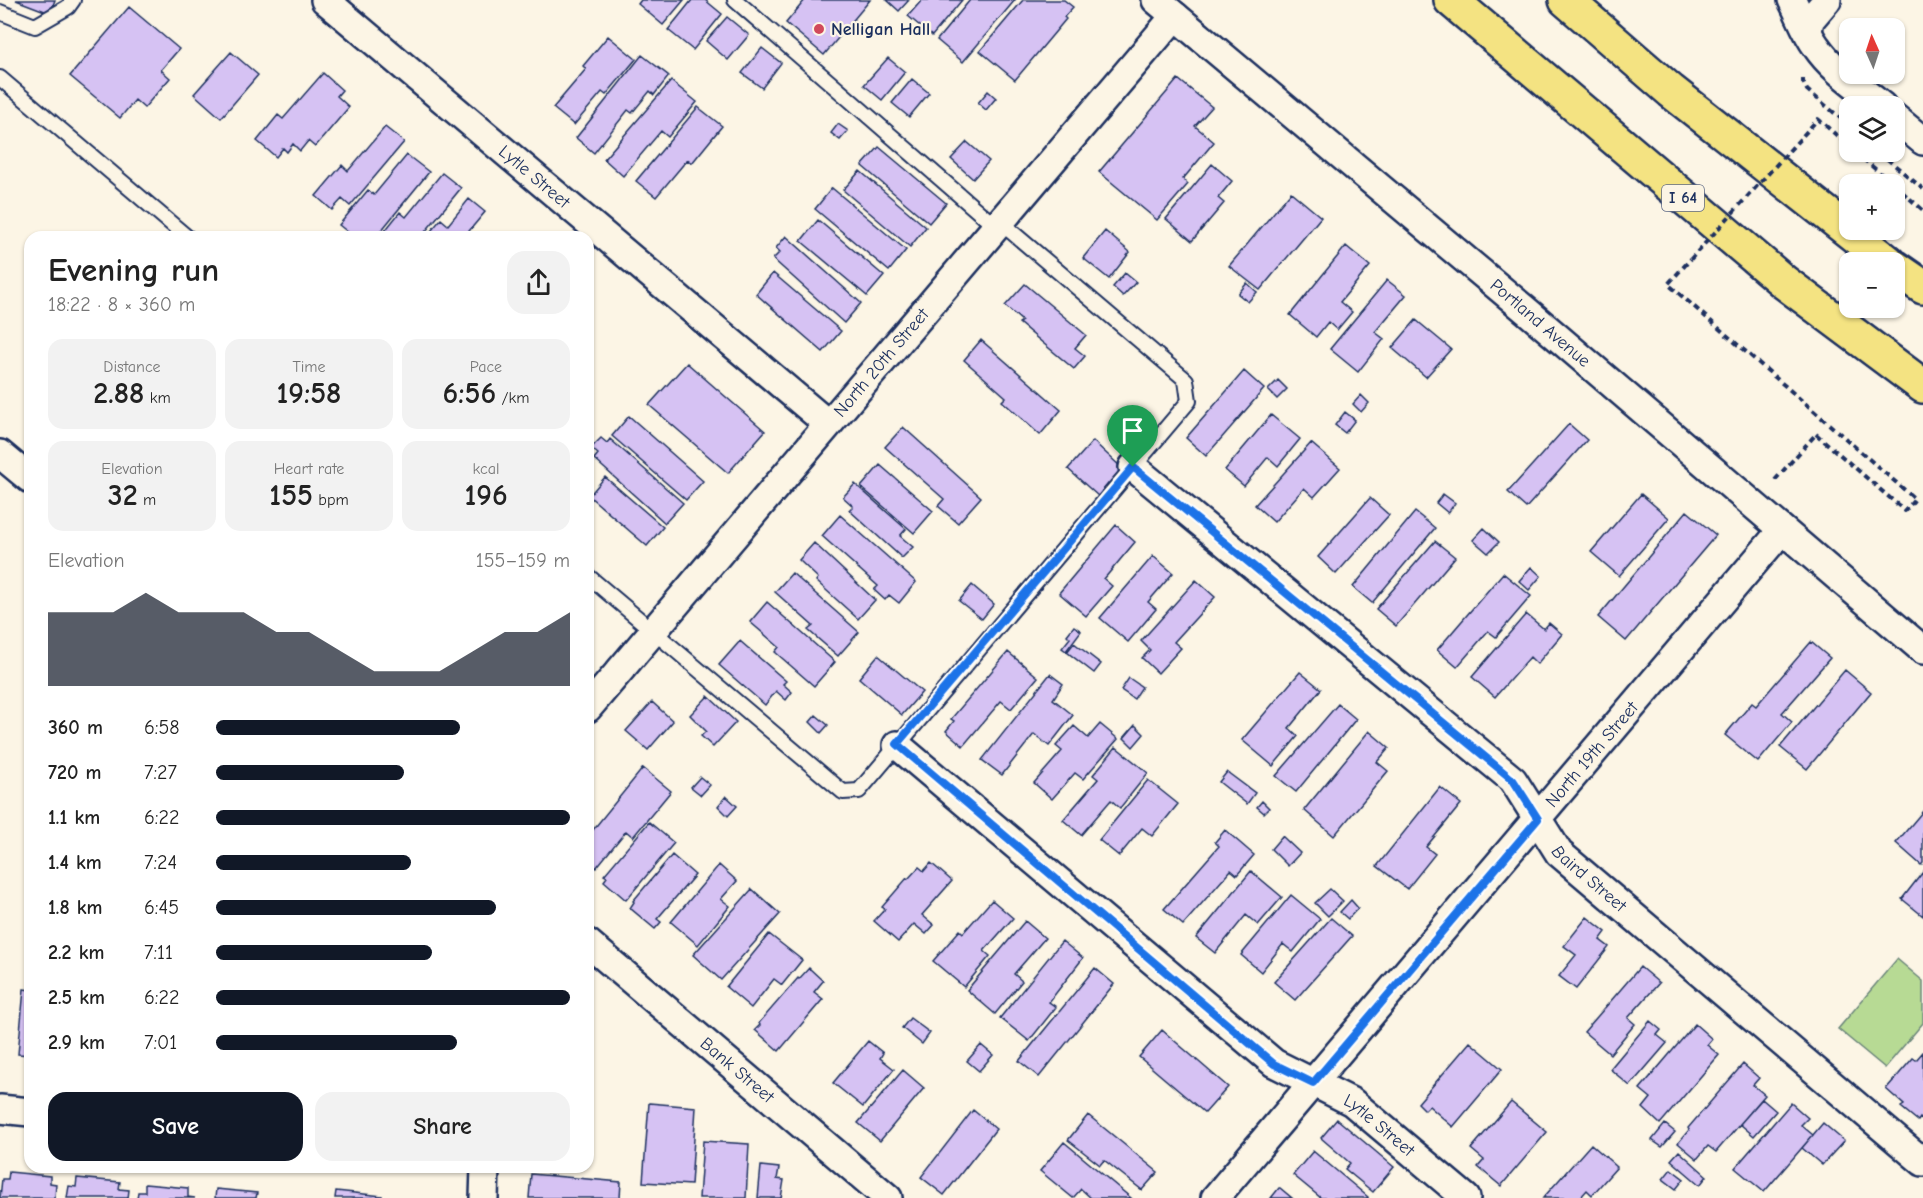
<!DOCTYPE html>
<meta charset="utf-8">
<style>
:root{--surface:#fff;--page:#f2f2f2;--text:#222;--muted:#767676;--accent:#111827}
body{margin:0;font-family:"Comic Neue",sans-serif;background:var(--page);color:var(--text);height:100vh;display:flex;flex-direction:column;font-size:22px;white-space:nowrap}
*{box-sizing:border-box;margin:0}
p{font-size:20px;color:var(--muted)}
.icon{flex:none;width:33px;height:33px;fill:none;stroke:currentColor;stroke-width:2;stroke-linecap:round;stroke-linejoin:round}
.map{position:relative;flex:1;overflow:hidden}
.drawer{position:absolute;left:24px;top:231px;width:570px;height:942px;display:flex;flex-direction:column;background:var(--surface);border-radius:18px;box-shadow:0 2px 4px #0004}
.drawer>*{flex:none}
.needle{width:39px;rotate:357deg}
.tools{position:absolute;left:1839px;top:18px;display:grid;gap:12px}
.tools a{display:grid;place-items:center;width:66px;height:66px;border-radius:12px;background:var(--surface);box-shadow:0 2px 4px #0004;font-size:30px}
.pin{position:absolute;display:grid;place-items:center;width:51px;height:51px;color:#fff;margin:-62px -26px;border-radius:50% 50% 50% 0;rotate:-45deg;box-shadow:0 0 6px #0007}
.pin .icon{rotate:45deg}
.round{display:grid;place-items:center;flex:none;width:63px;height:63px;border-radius:18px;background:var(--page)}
.head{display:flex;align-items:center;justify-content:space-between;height:102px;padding:0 24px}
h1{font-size:33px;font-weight:700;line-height:45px}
.metrics{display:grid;grid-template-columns:repeat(3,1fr);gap:9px;height:102px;padding:6px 24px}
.metrics div{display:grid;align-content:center;border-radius:15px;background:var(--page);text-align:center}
.metrics b{font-size:30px;font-weight:700}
.metrics small{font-size:16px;font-weight:400}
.metrics p{font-size:16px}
.chart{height:168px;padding:12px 24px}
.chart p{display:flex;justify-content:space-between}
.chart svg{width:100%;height:108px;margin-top:6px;fill:var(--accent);opacity:.7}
.primary-button{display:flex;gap:12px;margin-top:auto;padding:12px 24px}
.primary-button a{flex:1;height:69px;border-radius:18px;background:var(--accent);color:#fff;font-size:24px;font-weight:700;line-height:69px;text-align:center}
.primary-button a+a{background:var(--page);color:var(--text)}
ul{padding:0 24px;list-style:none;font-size:20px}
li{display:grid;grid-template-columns:96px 72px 1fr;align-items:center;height:45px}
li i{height:15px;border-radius:8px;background:var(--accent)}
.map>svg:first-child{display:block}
</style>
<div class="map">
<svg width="1923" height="1198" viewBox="0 0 1923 1198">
<rect width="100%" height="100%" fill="#fcf5e5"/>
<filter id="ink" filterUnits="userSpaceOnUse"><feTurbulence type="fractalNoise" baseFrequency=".0167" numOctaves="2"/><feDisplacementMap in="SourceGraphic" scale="12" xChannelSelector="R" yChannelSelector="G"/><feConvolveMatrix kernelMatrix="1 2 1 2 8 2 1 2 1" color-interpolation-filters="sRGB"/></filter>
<g filter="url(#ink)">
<path fill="#b7da94" stroke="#698479" stroke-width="1.5" d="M1897,959L1923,981V1023L1885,1068L1838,1029Z"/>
<path fill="#d6c2f3" stroke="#1b2f5e" stroke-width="1.5" d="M16,0H55L50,13Z
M641,0H684L663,25L638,4Z
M692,0H705L722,14L693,50L668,30Z
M805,0H870L824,55L786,23Z
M887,0H909L899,11Z
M922,0H962L932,36L908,16Z
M970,0H1015L963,62L937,40Z
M1023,0H1064L1073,7L1064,17L1066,19L1015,80L980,51Z
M129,7L179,49L161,70L170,78L144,108L135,100L120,118L70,76Z
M727,17L749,35L728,60L706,41Z
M608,36L636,59L606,95L602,92L574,125L553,108L586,69L583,66Z
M762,48L781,63L762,88L742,73Z
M231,52L258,75L221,118L194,94Z
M642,55L669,76L654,95L650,91L632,113L628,110L594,153L576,138Z
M888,58L905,72L882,100L864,85Z
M323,73L342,90L337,96L349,107L315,147L308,141L300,151L293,144L287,152L283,148L276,157L257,141L278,115L283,119Z
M912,79L929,93L909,117L892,103Z
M1178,79L1212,107L1195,126L1214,142L1183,179L1188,184L1157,220L1099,172Z
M671,81L697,102L668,137L661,131L623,176L604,159Z
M988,91L996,98L986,110L978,103Z
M698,107L722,126L692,163L687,160L656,197L636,181Z
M838,124L848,131L840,140L831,133Z
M385,127L404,142L350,206L342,199L332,210L316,196L342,165L348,171Z
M967,142L989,161L973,179L951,159Z
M879,147L946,203L929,223L862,166Z
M407,155L429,172L376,237H354L339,225L368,190L374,195Z
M1212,164L1232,181L1218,198L1224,203L1192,241L1166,219Z
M860,171L926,227L910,247L843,190Z
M442,173L461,188L421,237H380L400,212L406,217Z
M832,188L906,250L889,271L815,209Z
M1291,192L1321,217L1260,290L1229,266Z
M469,199L485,212L464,237H426L441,219L448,225Z
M818,220L884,276L867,296L801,241Z
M1105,231L1130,252L1109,279L1083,258Z
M786,236L861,303L844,323L773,259L780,252L776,248Z
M1346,246L1370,266L1340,302L1352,312L1337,330L1328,322L1316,337L1290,315Z
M773,273L841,331L823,352L756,294Z
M1125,273L1136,282L1123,296L1113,287Z
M1387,280L1406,295L1375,332L1384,339L1358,372L1330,349Z
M1247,283L1257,292L1248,302L1238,294Z
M1025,284L1086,335L1075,348L1085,356L1074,369L1019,323L1022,321L1005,306Z
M1416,320L1451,349L1426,377L1392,348Z
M981,340L1061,410L1040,435L1002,401L1006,397L964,360Z
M687,363L765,431L728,473L649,405Z
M1244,371L1264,389L1206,456L1186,438Z
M1278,380L1287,389L1277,399L1268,390Z
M1361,395L1369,403L1361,412L1353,404Z
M1345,412L1355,420L1345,433L1335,425Z
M1271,415L1300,439L1278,466L1268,457L1244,486L1225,470Z
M629,416L703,481L686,500L612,436Z
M1569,424L1587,440L1526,508L1508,492Z
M903,427L981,497L958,523L938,506L944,499L885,447Z
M601,438L607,443L610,439L683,503L665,523L594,459L598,454L591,448Z
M1093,441L1122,468L1098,496L1068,469Z
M1311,443L1340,468L1314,497L1304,488L1274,522L1255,505Z
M880,465L933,511L914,533L861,487Z
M605,477L663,527L647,546L589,496Z
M855,484L906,529L900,536L913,547L902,558L849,510L853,506L843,497Z
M1443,494L1455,503L1448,513L1436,503Z
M1641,494L1669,518L1619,576L1591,552Z
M1370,498L1389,515L1336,574L1318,557Z
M1687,511L1716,535L1626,641L1598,617Z
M1415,512L1435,528L1372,603L1353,587Z
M840,515L916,582L899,603L889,595L885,600L874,590L878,586L822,536Z
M1116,525L1135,542L1104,579L1112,586L1086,616L1059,593Z
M1484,528L1499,542L1488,553L1473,540Z
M1435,541L1455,557L1396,626L1376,609Z
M814,543L875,600L858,619L816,581L818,578L799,560Z
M1153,556L1173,573L1148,602L1156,609L1128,642L1100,618Z
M1531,567L1541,576L1529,590L1519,581Z
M792,573L859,632L838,656L808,630L813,626L775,592Z
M1503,573L1531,596L1496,637L1488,631L1457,667L1437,650Z
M1196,580L1215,597L1174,642L1181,648L1158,673L1142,658L1150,650L1141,641Z
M972,585L994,604L982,619L959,601Z
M767,602L835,662L814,686L775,652L779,647L750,622Z
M1526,614L1544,629L1549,623L1562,634L1537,664L1530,657L1495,697L1472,677Z
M1074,626L1081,631L1066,651L1062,648L1070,638L1067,635Z
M740,641L786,681L783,684L792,692L786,700L776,691L765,705L719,665Z
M1811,642L1830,658L1782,713L1792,722L1758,762L1725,735L1752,703L1756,706Z
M1074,643L1101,664L1094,673L1067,652Z
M1008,652L1038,677L1011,709L1001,701L963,746L946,731L954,721L951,719Z
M878,655L922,692L902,715L859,678Z
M1845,670L1871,692L1807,769L1780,747Z
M1300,672L1321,689L1289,728L1298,736L1273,766L1242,740Z
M1050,674L1063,684L1053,699L1073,715L1049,746L1034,734L1002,775L982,760Z
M1129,678L1142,687L1134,699L1121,690Z
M708,696L736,722L713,747L701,736L706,731L690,715Z
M652,702L673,721L648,750L626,731Z
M1338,704L1356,719L1296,792L1276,776Z
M816,715L828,725L821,733L810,722Z
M1100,724L1118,739L1083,779L1075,773L1052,799L1034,783L1062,751L1056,746L1074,726L1088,738Z
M1135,725L1144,734L1133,747L1124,738Z
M1369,731L1389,748L1377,762L1388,771L1334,836L1304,810Z
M1116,747L1148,773L1120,808L1111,800L1081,835L1063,820L1098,779L1093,775Z
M643,768L671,791L633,837L626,831L596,868L588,862V836Z
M1227,772L1255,793L1247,804L1219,782Z
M700,777L710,785L701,795L691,787Z
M1148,780L1178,804L1152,836L1142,828L1119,856L1099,840Z
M1440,787L1461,804L1426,847L1435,854L1407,889L1377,866Z
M726,796L737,806L728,816L718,806Z
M1262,801L1269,808L1264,813L1257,807Z
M1923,811V863L1921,865L1896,843Z
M649,822L674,843L626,900L604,881L607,877L604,875Z
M1225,830L1254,855L1237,875L1231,870L1183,925L1164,909L1219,846L1215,842Z
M1282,836L1300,853L1288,866L1271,849Z
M672,855L695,875L657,919L661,922L655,929L630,908L634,902L633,901Z
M931,863L952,881L922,915L934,925L926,934L914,924L898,942L874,921L885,909L882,907L907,878L908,879L919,867L924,871Z
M719,865L737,881L721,899L730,906L698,945L671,922Z
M1251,871L1282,897L1258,925L1246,915L1215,953L1196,938Z
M1923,872V916L1902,899Z
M752,889L780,914L721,980L693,955Z
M1330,889L1343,901L1328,916L1315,903Z
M1291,895L1320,919L1293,952L1283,944L1261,972L1241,955Z
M992,900L1013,918L984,951L990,956L964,987L933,961L960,930L963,933Z
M1351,900L1358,908L1348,919L1340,912Z
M1587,917L1606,932L1600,940L1609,947L1576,989L1559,976L1576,955L1564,946Z
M1331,918L1352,936L1295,1000L1274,982Z
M1025,921L1045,938L1014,974L1022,981L995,1014L967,990Z
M769,934L802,960L782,985L774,979L751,1008L726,987Z
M1062,941L1083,958L1049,1002L1056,1007L1029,1041L1000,1018Z
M1640,967L1659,983L1628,1018L1635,1024L1610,1054L1584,1032Z
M809,968L823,981L814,992L823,999L779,1051L755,1030L760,1025L759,1023L798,978L799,979Z
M1095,968L1114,984L1039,1077L1019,1061Z
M24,989L30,990V1055L18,1054Z
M910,1018L930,1033L922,1044L902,1028Z
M1650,1021L1661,1030L1657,1035L1667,1043L1630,1086L1610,1069Z
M1695,1024L1712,1039L1707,1045L1719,1055L1660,1124L1643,1108L1651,1098L1640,1089Z
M1162,1030L1228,1087L1205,1113L1139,1057Z
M868,1041L883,1053L880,1058L894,1069L863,1107L833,1083Z
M1470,1042L1502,1069L1453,1127L1429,1106L1425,1110L1418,1103Z
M981,1045L993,1055L979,1071L967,1061Z
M1923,1052V1121L1920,1118L1918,1121L1901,1107L1904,1105L1886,1089L1913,1058L1916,1060Z
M1743,1064L1759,1078L1753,1085L1765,1095L1716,1152L1708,1146L1697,1159L1678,1143L1689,1130L1688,1128Z
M903,1070L924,1088L880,1141L858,1123Z
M1762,1099L1776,1111L1754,1136L1740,1124Z
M1511,1102L1547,1132L1501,1186L1478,1167L1484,1160L1471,1149Z
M649,1103L696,1107L691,1185L643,1182Z
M1791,1103L1808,1118L1801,1125L1813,1135L1764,1192L1735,1168Z
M973,1110L996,1129L944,1195L921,1177Z
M1088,1115L1158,1172L1142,1190L1104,1160L1100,1165L1068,1140Z
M1337,1119L1394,1167L1373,1192L1345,1169L1350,1163L1321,1138Z
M1823,1123L1844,1141L1822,1165L1802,1148Z
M1665,1124L1675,1132L1662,1147L1652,1140Z
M703,1141L749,1144L746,1198H699Z
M1064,1142L1131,1198H1091L1081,1189L1073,1198L1040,1171Z
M1591,1144L1617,1167L1592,1195L1587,1190L1580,1198H1543Z
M1313,1151L1368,1197V1198H1321L1293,1175Z
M1679,1151L1707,1176L1700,1185L1671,1160Z
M761,1166L779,1168L777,1179L784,1180L781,1198H758Z
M1671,1169L1684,1179L1676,1189L1663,1179Z
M9,1172L50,1176V1183L56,1184L55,1198H0L2,1179H8Z
M531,1174L621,1182L620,1198H529Z
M77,1178L120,1182L119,1189L129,1190L128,1198H67L69,1186L76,1187Z
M145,1184L188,1188V1197L195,1198H137L138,1192H145Z
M1279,1188H1280L1292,1198H1271Z
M216,1189L257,1193L256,1198H215Z
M336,1191L382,1196V1198H335Z"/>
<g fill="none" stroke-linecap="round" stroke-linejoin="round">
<g stroke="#1b2f5e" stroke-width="18">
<path id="lane" d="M735,0L996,227
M0,12L35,26L68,7L73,0
M0,78L187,237
M588,576L843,792L859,791L1189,401L1186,380L1000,222"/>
</g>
<g stroke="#1b2f5e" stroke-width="32">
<g id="street">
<path id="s1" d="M325,0L828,424"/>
<path id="s2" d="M1156,0L1528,312L1923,650"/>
<path d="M1792,0C1800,15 1806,33 1816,46C1832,70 1860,88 1882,106"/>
<path d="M1808,31L1810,20L1827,0"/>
<path d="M1894,117L1923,141"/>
<path d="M0,454L30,479"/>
<path id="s3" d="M1133,467L1513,780L1559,853L1923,1162"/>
<path id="s4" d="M588,708L1175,16"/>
<path id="s5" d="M897,745L1274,1063L1352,1102L1466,1198"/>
<path id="s6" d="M588,943L888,1198"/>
<path d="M0,1109L30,1112"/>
<path d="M484,1198L485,1167"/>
<path id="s7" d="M1215,1198L1782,530"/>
</g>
</g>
<g stroke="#1b2f5e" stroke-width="38">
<path id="highway" d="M1451,0L1784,282L1923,386
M1566,0L1671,91L1888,262
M1894,267L1923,287"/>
</g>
<path stroke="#1b2f5e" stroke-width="4" stroke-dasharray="6 4.5" stroke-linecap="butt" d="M1803,79V82L1807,90L1850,126
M1855,152L1893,184
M1879,152L1923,189
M1894,185L1923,210
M1775,480L1816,434"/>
<use href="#lane" stroke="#fcf5e5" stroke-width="14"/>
<use href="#street" stroke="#fcf5e5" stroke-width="27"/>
<use href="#highway" stroke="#f4e382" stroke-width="33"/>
<path stroke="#1b2f5e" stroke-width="4" stroke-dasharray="6 4.5" stroke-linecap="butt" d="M1816,434L1905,511L1915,499L1668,284L1818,119L1850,147"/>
</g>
</g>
<g fill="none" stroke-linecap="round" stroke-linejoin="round" filter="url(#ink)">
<g stroke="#fff" stroke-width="12">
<path id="route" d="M1133,467L1513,780L1538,819L1313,1083L1274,1064L897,744Z"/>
</g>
<use href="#route" stroke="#1a73e8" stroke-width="8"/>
</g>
<circle fill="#d1495b" stroke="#fcf5e5" stroke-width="2" cx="819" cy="29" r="6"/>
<g text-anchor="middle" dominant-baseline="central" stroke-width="4.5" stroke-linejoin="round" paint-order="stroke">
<rect fill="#fcf5e5" stroke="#5e6a86" stroke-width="1.5" x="1662" y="185" width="42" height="26" rx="4.5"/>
<g font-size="16" font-weight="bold" fill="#1b2f5e">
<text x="1683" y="198">I 64</text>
</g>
<g font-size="18" font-weight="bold" fill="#1b2f5e" stroke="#fcf5e5" text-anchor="start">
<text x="831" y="29">Nelligan Hall</text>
</g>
<g font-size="18" fill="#1b2f5e" stroke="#fcf5e5">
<text stroke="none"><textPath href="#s1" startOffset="274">Lytle Street</textPath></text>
<text stroke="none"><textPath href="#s2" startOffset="502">Portland Avenue</textPath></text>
<text stroke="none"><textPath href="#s4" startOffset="453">North 20th Street</textPath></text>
<text stroke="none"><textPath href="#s7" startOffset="582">North 19th Street</textPath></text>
<text stroke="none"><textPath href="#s3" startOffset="618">Baird Street</textPath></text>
<text stroke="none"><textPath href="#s6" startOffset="196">Bank Street</textPath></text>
<text stroke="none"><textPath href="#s5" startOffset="616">Lytle Street</textPath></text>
</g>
</g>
</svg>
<div class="tools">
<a><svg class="needle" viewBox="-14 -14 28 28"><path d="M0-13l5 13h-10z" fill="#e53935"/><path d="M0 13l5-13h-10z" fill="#767676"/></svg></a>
<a><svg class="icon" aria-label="layers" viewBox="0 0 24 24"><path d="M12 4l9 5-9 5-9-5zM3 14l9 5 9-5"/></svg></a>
<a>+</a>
<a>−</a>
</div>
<div class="pin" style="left:1133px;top:467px;background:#1e9e55"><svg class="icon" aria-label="arrive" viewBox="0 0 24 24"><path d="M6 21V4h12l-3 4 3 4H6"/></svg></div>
<section class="drawer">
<div class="head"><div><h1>Evening run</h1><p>18:22 · 8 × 360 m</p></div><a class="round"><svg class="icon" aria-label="share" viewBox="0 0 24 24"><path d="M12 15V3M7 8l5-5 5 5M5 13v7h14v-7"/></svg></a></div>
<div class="metrics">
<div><p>Distance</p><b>2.88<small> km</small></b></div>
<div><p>Time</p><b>19:58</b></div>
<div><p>Pace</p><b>6:56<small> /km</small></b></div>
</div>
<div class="metrics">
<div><p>Elevation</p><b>32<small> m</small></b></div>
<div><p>Heart rate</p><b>155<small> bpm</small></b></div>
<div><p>kcal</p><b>196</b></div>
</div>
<div class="chart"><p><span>Elevation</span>155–159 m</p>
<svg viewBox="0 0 160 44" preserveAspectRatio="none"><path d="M0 44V14L10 14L20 14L30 6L40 14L50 14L60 14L70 22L80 22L90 30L100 38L110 38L120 38L130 30L140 22L150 22L160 14V44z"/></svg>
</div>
<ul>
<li><b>360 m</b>6:58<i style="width:69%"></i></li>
<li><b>720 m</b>7:27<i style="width:53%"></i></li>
<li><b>1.1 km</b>6:22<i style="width:100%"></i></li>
<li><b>1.4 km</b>7:24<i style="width:55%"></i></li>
<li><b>1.8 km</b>6:45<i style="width:79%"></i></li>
<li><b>2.2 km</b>7:11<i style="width:61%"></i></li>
<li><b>2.5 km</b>6:22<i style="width:100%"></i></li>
<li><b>2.9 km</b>7:01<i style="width:68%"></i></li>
</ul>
<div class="primary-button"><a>Save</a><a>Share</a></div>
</section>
</div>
